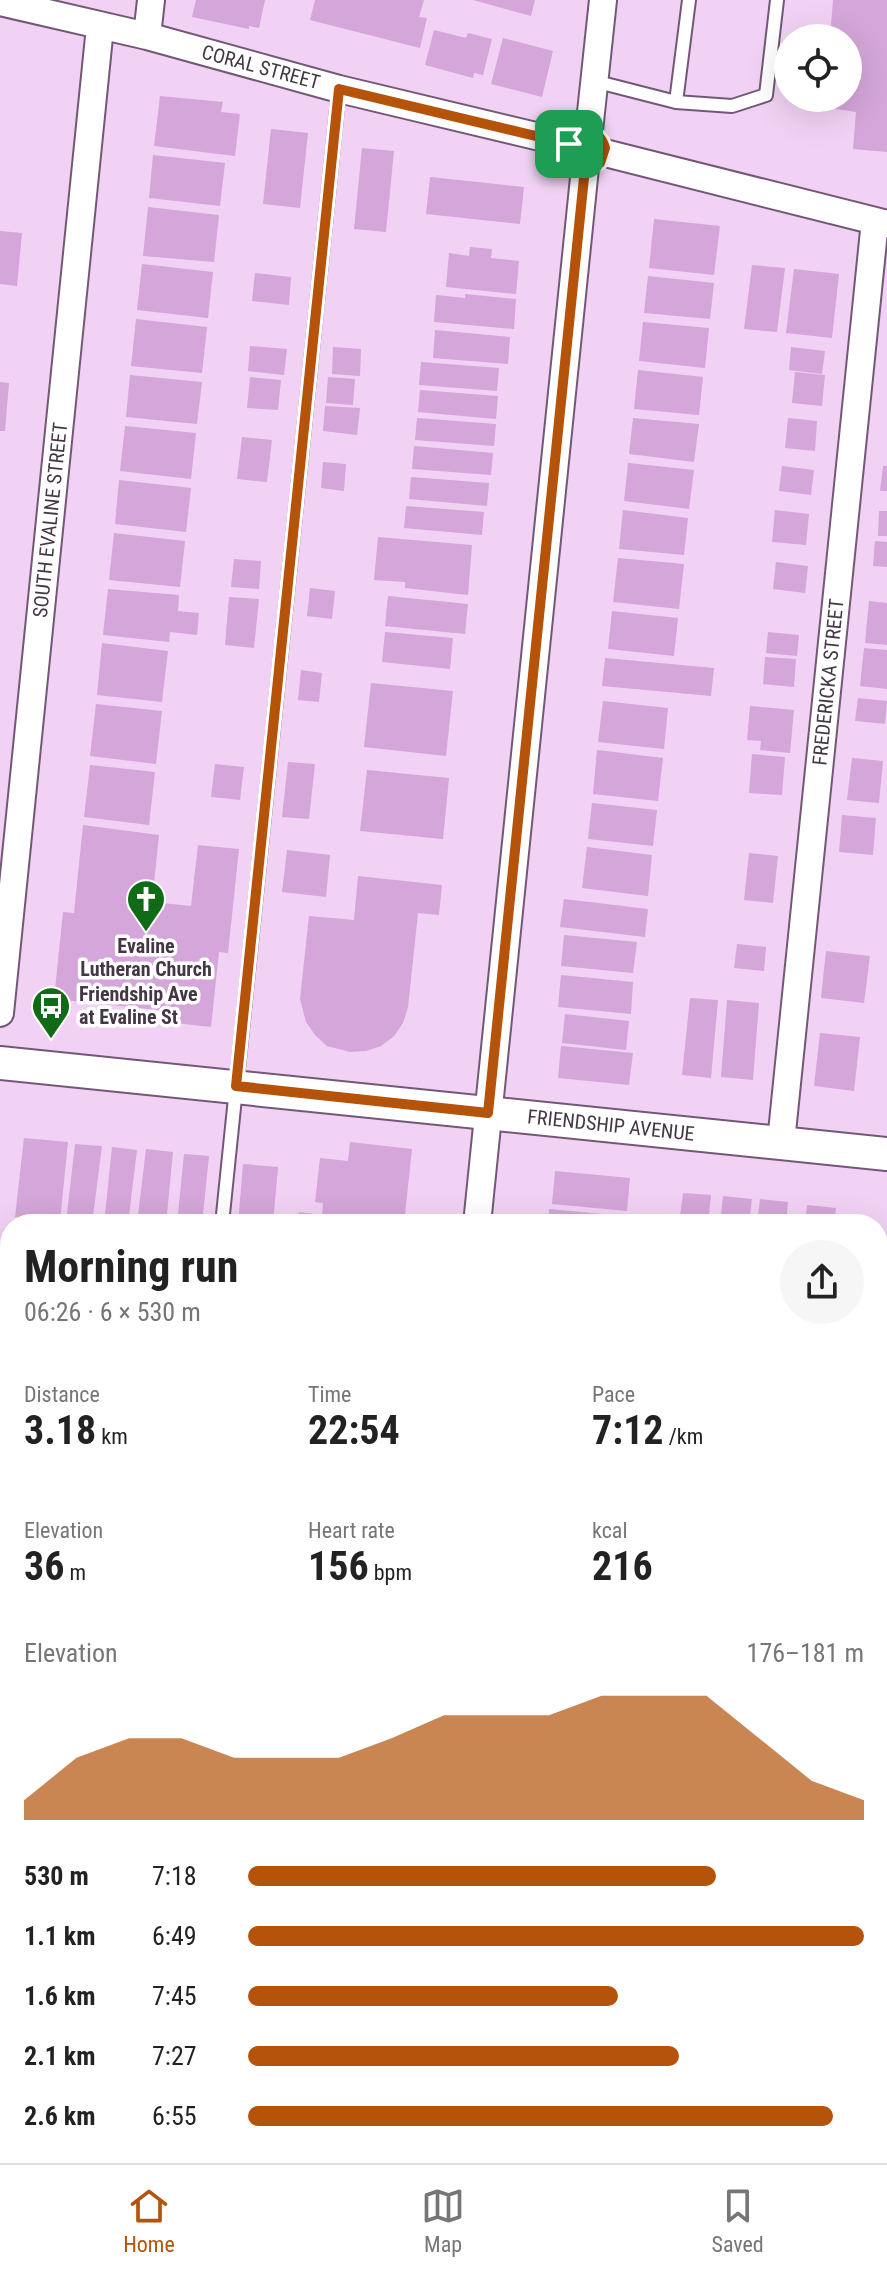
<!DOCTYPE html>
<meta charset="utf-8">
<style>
:root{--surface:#fff;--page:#f6f6f6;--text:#222;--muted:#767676;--line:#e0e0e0;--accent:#b45309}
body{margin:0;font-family:"Roboto Condensed",sans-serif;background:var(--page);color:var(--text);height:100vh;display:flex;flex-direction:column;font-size:30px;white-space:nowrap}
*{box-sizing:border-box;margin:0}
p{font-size:26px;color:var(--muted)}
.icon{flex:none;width:44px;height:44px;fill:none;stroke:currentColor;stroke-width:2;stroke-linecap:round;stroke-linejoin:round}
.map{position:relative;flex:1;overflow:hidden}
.sheet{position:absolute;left:0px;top:1214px;width:888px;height:950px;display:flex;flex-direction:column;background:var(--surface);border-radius:32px 32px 0 0;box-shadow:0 8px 32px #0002}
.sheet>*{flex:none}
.controls{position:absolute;left:774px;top:24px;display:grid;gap:16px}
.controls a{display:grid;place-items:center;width:88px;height:88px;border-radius:50%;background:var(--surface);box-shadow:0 8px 32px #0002;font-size:40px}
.pin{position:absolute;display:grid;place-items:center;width:68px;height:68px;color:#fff;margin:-34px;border-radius:16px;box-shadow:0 4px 12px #0006}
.round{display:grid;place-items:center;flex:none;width:84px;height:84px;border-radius:42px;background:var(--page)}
.headline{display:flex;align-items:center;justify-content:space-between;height:136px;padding:0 24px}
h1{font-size:44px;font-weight:700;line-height:60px}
.metrics{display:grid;grid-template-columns:repeat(3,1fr);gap:12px;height:136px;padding:8px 24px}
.metrics div{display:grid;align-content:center}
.metrics b{font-size:40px;font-weight:700}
.metrics small{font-size:22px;font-weight:400}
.metrics p{font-size:22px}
.chart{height:224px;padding:16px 24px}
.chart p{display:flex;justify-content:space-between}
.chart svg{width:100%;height:144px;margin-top:8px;fill:var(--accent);opacity:.7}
ul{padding:0 24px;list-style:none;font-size:26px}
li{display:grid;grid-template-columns:128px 96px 1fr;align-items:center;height:60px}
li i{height:20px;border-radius:10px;background:var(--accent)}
.tab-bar{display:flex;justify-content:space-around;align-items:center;height:112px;border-top:2px solid var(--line);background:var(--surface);font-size:22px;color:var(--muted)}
.tab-bar a{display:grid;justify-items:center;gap:4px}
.tab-bar .current{color:var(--accent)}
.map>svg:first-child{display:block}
</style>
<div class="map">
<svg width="887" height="2163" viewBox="0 0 887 2163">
<rect width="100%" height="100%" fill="#f1d2f4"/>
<path fill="#d4a6d9" d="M196,0H265L259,28L249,26V29L192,17Z
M315,0H424L419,17L427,18L420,48L310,20Z
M473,0H535L531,16Z
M833,0H887V152L853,149L856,112L823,107L824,98H848V38H830Z
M434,30L466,38L468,33L492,39L483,75L474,73L473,78L425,65Z
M503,38L553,51L542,97L491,84Z
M160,96L223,102L221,112L240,114L235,156L154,146Z
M271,129L308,133L300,208L263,204Z
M362,148L394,151L386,232L354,229Z
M153,155L225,163L220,206L149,198Z
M430,177L524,187L520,224L426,214Z
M148,207L219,215L214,262L143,256Z
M654,219L720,226L714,275L649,268Z
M0,231L22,233L17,286L0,284Z
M470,247L492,249L491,258L519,261L516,294L446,287L449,253L469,256Z
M142,264L213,272L208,318L137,310Z
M752,265L785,268L777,332L744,329Z
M794,269L839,274L832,338L786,333Z
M255,273L291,277L289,305L252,301Z
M648,276L714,283L710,319L644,313Z
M465,294L516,299L514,329L434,322L436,295L465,298Z
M136,319L207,327L202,373L131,366Z
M643,322L709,328L705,368L639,361Z
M435,330L510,337L508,364L433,358Z
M250,346L287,349L284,375L248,371Z
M333,347L361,349L360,376L332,374Z
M791,347L825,351L822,374L789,370Z
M421,362L499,368L497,391L419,385Z
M638,370L703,377L699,415L634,409Z
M795,372L825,375L822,406L792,403Z
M130,375L202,382L197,424L126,417Z
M250,377L281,380L278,410L247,408Z
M328,377L355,379L353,405L326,403Z
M0,382L9,383L5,431H0Z
M420,390L498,396L496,419L418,412Z
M325,406L360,408L357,435L323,431Z
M417,418L496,424L494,446L415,440Z
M633,418L699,424L694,462L629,454Z
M788,418L817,421L815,451L785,448Z
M125,426L196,433L191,479L120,471Z
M242,437L272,440L267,482L237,479Z
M414,446L493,453L491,475L412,469Z
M323,462L346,464L344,491L321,488Z
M628,463L694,470L689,509L624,501Z
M782,466L814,470L811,495L779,491Z
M883,466H887V491H880Z
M411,477L489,483L487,506L409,499Z
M119,480L191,488L186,532L115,524Z
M406,506L484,512L482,535L404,528Z
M623,510L688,518L684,555L619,549Z
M775,510L809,514L806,545L772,542Z
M879,511H887V536H878Z
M114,533L185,541L180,587L109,580Z
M378,537L472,545L468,595L405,588V582L374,580Z
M875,541L887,542V567L873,566Z
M618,558L684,564L679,609L613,602Z
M234,559L261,561L259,589L231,587Z
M776,562L808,566L805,593L773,589Z
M310,588L335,591L332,619L307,616Z
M108,589L179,595L178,611L199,613L197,635L170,632L169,642L103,635Z
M388,596L468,604L465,634L385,626Z
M229,597L259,599L254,648L225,645Z
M869,601L887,603V645L865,643Z
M612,611L678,618L674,656L608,649Z
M385,632L453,638L450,669L382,662Z
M768,632L799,635L797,656L766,653Z
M102,643L168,651L162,702L97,695Z
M864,648L887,650V689L860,686Z
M765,657L796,659L794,687L763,684Z
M605,658L714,668L711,696L602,686Z
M301,670L322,673L319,702L298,700Z
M371,683L453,691L446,756L364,747Z
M858,698L887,701L885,724L855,721Z
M603,701L668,708L664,749L598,742Z
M96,704L162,711L156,764L90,756Z
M750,706L794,710L790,753L760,750L761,741L747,740Z
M597,750L663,758L658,801L593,794Z
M752,754L785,757L782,795L749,793Z
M852,758L883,761L879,803L847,800Z
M288,762L315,764L309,819L282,817Z
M215,764L244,767L240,800L211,797Z
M90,765L155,772L149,825L84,817Z
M367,770L449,778L443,839L360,831Z
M592,803L657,810L653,846L588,839Z
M842,815L876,818L873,855L839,852Z
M83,825L159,835L152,902L191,906L198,845L239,849L228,953L219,952L211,1027L167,1022L168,1011L54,999L63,912L74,913Z
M587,847L652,855L648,896L582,888Z
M287,850L330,855L326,897L282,892Z
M749,853L778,856L773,903L744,900Z
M358,876L442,885L439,915L418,913L408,1007L403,1023L394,1036L381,1046L366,1051L350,1052L327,1046L315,1035L306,1022L300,999L309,916L354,920Z
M564,899L648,909L645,937L560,927Z
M564,935L637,942L633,973L561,966Z
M737,944L766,947L764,971L734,968Z
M826,951L870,956L864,1003L821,998Z
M561,975L633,982L631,1014L558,1007Z
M690,998L718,1000L711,1078L682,1075Z
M727,1000L759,1003L753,1080L721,1077Z
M565,1014L629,1021L626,1050L562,1043Z
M820,1033L860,1037L854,1091L814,1086Z
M561,1046L633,1053L629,1085L558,1078Z
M24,1138L68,1142L60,1221L15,1217Z
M350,1142L412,1149L404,1224H297L299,1212L322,1215L323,1203L315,1202L320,1158L348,1161Z
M75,1144L102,1146L92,1224L66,1222Z
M112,1147L137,1150L128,1224H104Z
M146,1149L173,1152L166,1224H137Z
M184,1154L209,1156L202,1224H177Z
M243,1164L278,1167L273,1224H238Z
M555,1171L630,1178L627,1211L552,1204Z
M683,1193L711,1195L708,1224H679Z
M723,1196L752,1199L749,1224H720Z
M760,1199L788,1202L786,1224H757Z
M807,1205L836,1208L834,1224H805Z
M549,1209L624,1216L623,1224H548Z
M885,1444H887V1500H879Z
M878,1530L887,1531V1567L878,1566Z
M878,1575L887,1576V1625L878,1624Z
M878,1633L887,1634V1684L878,1682Z
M878,1691L887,1692V1749L878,1748Z
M878,1765L887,1766V1825L878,1824Z
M8,1800H10V1843L4,1842Z
M878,1847L887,1848V1887L878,1886Z
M3,1851L10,1852V1891L0,1890Z
M878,1895L887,1896V1965L878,1964Z
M0,1908L10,1909V2051L0,2050Z
M878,1987H887V2034L878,2033Z
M878,2056H887V2107L878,2106Z
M0,2061L10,2063V2154H45L44,2163H0Z
M878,2126L885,2127L881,2163H798L799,2154H878Z
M86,2154H111L110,2163H85Z
M142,2154H195L194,2163H141Z
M463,2154H551L550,2163H463Z"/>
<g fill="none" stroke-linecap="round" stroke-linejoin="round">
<g stroke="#735876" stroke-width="16">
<path id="service" d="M594,81L676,102L732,106L766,95L777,0
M676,102L689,0
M222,1224L339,89
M127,2163L128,2154
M671,2163L672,2154"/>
</g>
<g stroke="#735876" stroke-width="30">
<path id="minor" d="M0,2L147,36L339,89L569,144
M147,36L151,0
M589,131L603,0
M605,153L887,224
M0,1013L100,27
M781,1142L875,221
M477,1224L585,168
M379,2163L380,2154"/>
</g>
<g stroke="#735876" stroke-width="36">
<path id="tertiary" d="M0,1063L887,1154"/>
</g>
<use href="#service" stroke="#fff" stroke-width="12"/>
<use href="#minor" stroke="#fff" stroke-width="26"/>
<use href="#tertiary" stroke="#fff" stroke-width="32"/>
</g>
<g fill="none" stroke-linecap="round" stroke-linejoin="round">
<g stroke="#fff" stroke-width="16">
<path id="route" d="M339,89L569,144L578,133C592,130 601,134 605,148L600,163L585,168L488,1113L236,1086Z"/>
</g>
<use href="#route" stroke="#b45309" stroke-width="10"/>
</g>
<defs>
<g id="church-pin" transform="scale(2)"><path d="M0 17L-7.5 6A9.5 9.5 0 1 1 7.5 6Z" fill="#0f6b16" stroke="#fff"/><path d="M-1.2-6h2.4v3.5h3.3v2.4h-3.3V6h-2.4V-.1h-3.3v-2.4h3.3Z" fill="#fff"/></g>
<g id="bus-pin" transform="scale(2)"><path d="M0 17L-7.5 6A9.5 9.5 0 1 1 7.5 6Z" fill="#0f6b16" stroke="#fff"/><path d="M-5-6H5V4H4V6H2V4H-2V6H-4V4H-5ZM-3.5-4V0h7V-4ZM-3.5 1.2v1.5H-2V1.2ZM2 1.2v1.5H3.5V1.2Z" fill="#fff"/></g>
</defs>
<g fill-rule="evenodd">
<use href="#church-pin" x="146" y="899"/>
<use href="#bus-pin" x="51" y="1006"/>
</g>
<g text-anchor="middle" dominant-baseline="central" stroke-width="7" stroke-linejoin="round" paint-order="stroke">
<g font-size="20" fill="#433744" stroke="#fff">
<text transform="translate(261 67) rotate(15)">CORAL STREET</text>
<text transform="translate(50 520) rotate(-84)">SOUTH EVALINE STREET</text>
<text transform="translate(828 682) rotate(-84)">FREDERICKA STREET</text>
<text transform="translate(611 1125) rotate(6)">FRIENDSHIP AVENUE</text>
</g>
<g font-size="20" font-weight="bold" fill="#433744" stroke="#fff">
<text x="146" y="946">Evaline<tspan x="146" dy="23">Lutheran Church</tspan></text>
<text x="79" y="994" text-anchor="start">Friendship Ave<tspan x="79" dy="23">at Evaline St</tspan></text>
</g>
</g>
</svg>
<div class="controls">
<a><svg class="icon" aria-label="locate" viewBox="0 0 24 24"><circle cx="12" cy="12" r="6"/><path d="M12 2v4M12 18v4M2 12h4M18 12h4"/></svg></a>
</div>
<div class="pin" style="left:569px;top:144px;background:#1e9e55"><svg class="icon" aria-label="arrive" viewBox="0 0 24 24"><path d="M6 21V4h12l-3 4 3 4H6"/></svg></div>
<section class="sheet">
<div class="headline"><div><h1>Morning run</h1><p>06:26 · 6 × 530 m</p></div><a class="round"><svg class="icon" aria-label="share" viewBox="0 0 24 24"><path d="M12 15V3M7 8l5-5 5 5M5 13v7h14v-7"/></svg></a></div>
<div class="metrics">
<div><p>Distance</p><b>3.18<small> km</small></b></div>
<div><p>Time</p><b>22:54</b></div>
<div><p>Pace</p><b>7:12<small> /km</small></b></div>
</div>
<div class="metrics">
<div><p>Elevation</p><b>36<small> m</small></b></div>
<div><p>Heart rate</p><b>156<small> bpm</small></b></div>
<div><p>kcal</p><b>216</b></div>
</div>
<div class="chart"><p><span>Elevation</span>176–181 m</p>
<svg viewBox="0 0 160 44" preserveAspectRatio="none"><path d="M0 44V38L10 25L20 19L30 19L40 25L50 25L60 25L70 19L80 12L90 12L100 12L110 6L120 6L130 6L140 19L150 32L160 38V44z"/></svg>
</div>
<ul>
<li><b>530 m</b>7:18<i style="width:76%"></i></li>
<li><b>1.1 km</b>6:49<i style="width:100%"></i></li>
<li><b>1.6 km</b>7:45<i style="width:60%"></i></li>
<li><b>2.1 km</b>7:27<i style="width:70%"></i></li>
<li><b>2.6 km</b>6:55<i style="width:95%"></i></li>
</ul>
</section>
</div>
<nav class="tab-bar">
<a class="current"><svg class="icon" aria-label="home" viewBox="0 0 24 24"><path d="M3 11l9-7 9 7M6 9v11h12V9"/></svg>Home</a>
<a><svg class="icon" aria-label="map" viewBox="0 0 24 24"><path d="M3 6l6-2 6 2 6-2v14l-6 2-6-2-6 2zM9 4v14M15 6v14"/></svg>Map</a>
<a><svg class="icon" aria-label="saved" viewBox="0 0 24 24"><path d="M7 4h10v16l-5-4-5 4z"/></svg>Saved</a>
</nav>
